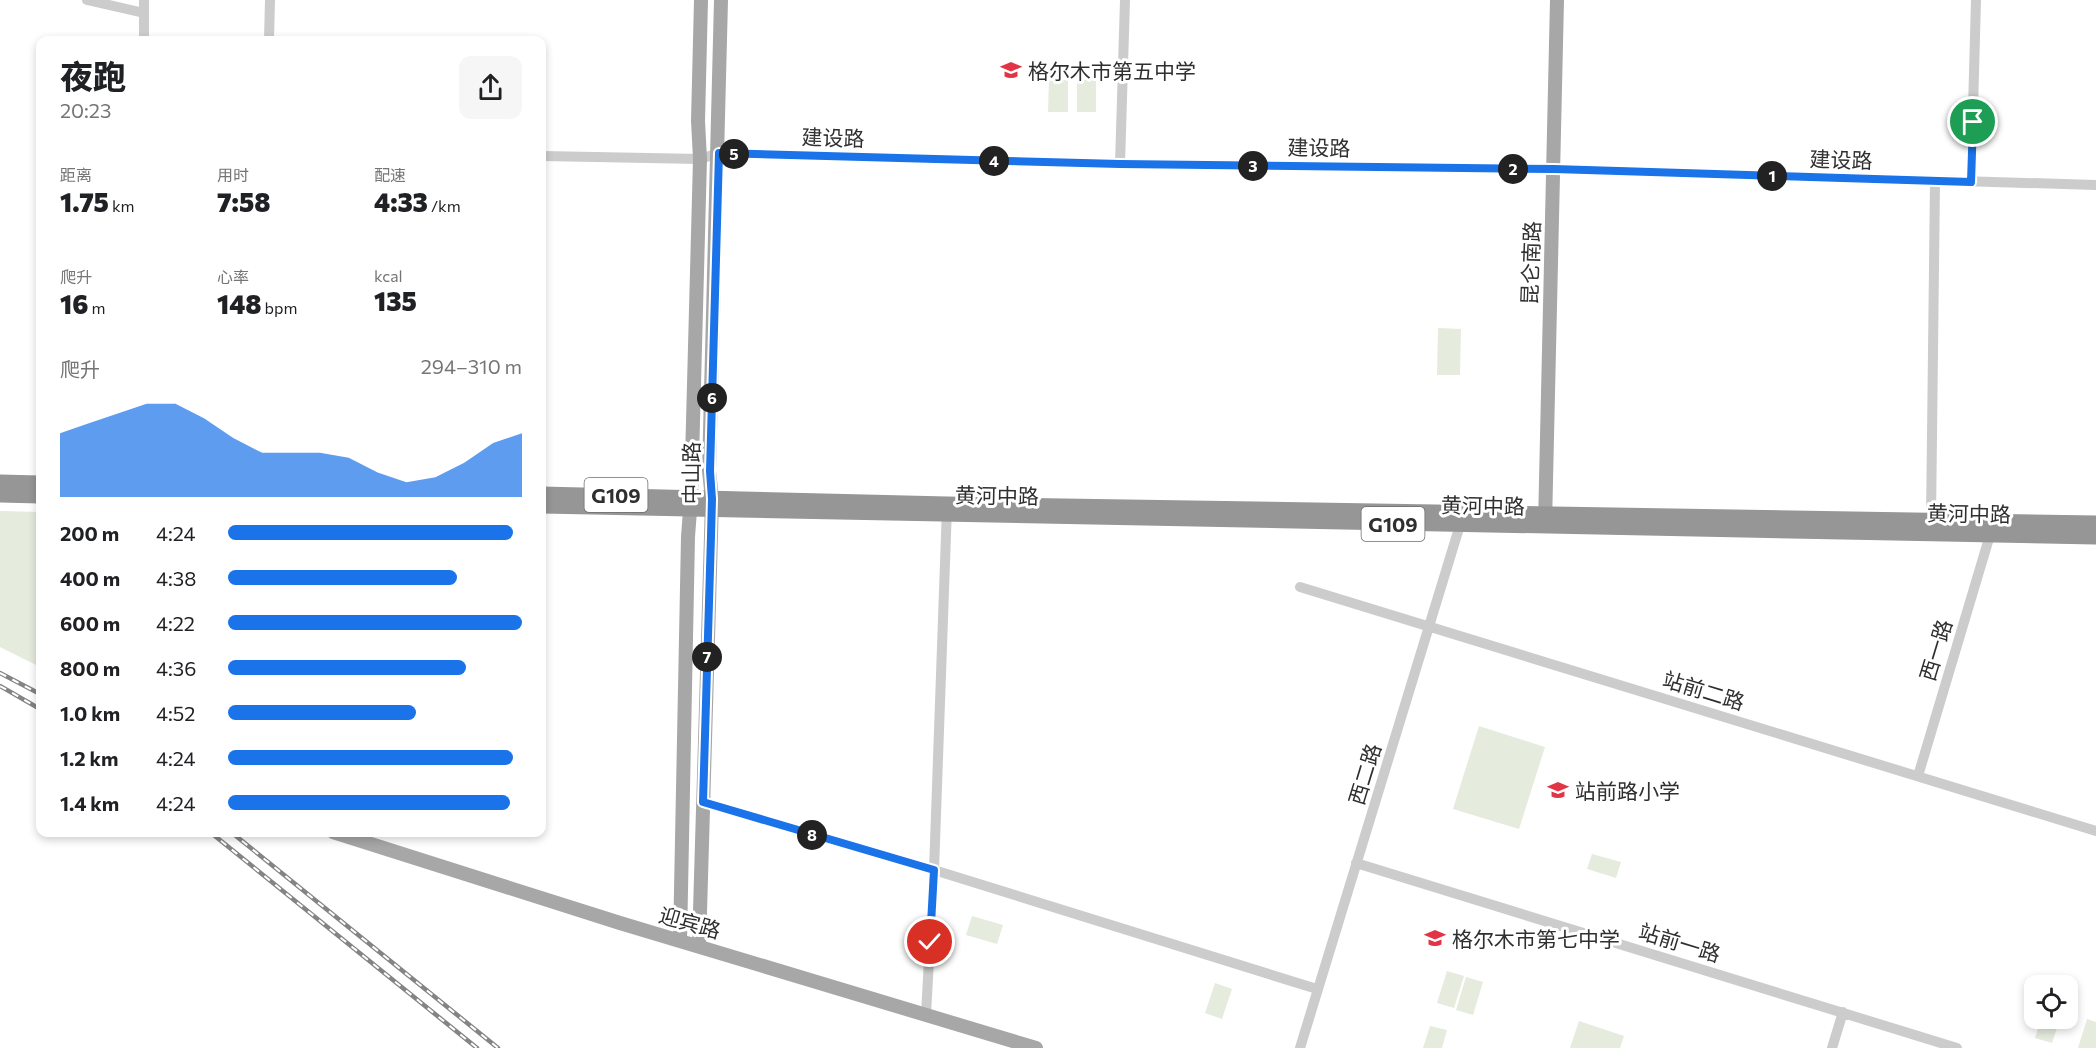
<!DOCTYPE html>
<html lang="zh">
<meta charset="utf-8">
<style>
:root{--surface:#fff;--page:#f6f6f6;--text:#202124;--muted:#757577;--accent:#1a73e8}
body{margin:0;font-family:Commissioner,"Noto Sans SC",sans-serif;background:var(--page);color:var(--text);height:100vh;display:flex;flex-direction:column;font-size:22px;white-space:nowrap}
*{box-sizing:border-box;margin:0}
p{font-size:20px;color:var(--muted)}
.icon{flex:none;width:33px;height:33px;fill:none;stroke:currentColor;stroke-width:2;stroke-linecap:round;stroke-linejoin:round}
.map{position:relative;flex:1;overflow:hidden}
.sheet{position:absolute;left:36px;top:36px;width:510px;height:801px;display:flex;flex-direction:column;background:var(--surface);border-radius:12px;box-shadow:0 3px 9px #0003}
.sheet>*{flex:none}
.tools{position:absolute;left:2024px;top:975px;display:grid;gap:12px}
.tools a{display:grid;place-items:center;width:54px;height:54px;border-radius:12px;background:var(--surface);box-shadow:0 3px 9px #0003;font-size:30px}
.pin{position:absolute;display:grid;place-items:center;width:51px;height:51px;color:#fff;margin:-26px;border:3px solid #fff;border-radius:50%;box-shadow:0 2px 6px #0007}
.km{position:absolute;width:30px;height:30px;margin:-15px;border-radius:50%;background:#222;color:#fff;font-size:16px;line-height:30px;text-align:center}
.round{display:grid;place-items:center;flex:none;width:63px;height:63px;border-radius:12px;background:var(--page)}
.overview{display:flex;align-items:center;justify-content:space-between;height:102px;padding:0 24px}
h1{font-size:33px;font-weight:800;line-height:45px}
.figures{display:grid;grid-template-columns:repeat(3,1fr);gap:9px;height:102px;padding:6px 24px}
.figures div{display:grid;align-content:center}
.figures b{font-size:26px;font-weight:800}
.figures small{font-size:16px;font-weight:400}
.figures p{font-size:16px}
.chart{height:168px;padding:12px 24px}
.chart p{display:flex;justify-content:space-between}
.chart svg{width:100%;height:108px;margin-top:6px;fill:var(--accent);opacity:.7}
ul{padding:0 24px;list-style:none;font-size:20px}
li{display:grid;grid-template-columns:96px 72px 1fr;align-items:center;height:45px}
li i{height:15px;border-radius:8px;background:var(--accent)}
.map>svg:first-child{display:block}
</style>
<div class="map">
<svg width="2096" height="1048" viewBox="0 0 2096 1048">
<rect width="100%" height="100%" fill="#fff"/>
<path fill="#e5ebdd" d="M1049,80H1068V112H1048Z
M1077,80H1096V112H1077Z
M1438,328L1461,329L1460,375H1437Z
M0,511L40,512V667L0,647Z
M1479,726L1545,747L1519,829L1453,809Z
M1592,854L1621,862L1616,878L1587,869Z
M972,916L1003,925L997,944L966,935Z
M1447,971L1464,976L1454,1008L1437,1003Z
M1466,977L1483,982L1473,1015L1456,1010Z
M1215,983L1232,989L1222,1019L1205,1013Z
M2041,1019H2060L2052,1043L2035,1038Z
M2087,1019L2096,1022V1048H2078Z
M1579,1021L1624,1036L1620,1048H1570Z
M1430,1026L1447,1030L1442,1048H1423Z"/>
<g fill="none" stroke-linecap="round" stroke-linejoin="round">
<path stroke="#ccc" stroke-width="10" d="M87,0L144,13
M144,40V0
M269,40L270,0
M542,156L700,159L719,153L1120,164L1554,169L2096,185
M1120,164L1125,0
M1971,182L1976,0
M1931,520L1935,182
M1300,587L2096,831
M1918,776L1990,535
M703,802L934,870L1317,989
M1356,863L1957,1048
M926,1014L934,870L947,507
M1300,1048L1460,525V518
M1832,1048L1843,1012"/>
<path stroke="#a7a7a7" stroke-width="14" d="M1545,525L1557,0
M333,832L620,923L1036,1048
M680,941L688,537L691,497L700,159L698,121L701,0
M699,946L711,536L712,499L709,471L721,0"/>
<path stroke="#969696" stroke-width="15" d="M0,482L40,483
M542,494L947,504L2096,523
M0,495L40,496
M542,506L2096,537"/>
<g stroke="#848484" stroke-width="4.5">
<path id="rail" d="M0,673L40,694
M0,686L40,709
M210,832L477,1048
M231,832L498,1048"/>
</g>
<use href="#rail" stroke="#fff" stroke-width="2" stroke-dasharray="7" stroke-linecap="butt"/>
</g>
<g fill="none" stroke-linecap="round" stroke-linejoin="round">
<g stroke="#fff" stroke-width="12">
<path id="route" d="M930,942L934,870L703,802L711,536L712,499L710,471L719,153L1120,164L1554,169L1971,182L1973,122"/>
</g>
<use href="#route" stroke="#1a73e8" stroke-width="8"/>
</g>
<defs>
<g id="school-bare" transform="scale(1.62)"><path d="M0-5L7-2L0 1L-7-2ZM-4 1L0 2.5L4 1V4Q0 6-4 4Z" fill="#e13546" stroke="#fff" stroke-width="2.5" paint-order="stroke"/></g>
</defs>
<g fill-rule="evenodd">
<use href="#school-bare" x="1011" y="70"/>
<use href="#school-bare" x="1558" y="790"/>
<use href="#school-bare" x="1435" y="938"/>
</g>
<g text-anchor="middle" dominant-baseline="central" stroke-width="6" stroke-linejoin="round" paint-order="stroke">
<g fill="#fff" stroke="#6d6d6d" stroke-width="1.5">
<rect x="584.5" y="478" width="63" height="34" rx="4.5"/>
<rect x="1361.5" y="507" width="63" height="34" rx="4.5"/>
</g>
<g font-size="20" font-weight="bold" fill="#2f2f2f">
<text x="616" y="495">G109</text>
<text x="1393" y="524">G109</text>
</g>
<g font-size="21" fill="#2f2f2f" stroke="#fff" text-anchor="start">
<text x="1028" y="70">格尔木市第五中学</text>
<text x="1575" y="790">站前路小学</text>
<text x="1452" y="938">格尔木市第七中学</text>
</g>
<g font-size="21" fill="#2f2f2f" stroke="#fff">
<text transform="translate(833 137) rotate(2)">建设路</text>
<text transform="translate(1319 147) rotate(1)">建设路</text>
<text transform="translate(1841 159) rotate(2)">建设路</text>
<text transform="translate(1530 263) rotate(-88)">昆仑南路</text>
<text transform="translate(690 473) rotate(-90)">中山路</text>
<text transform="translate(997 495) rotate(1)">黄河中路</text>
<text transform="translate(1483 505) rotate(1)">黄河中路</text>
<text transform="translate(1969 513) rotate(1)">黄河中路</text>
<text transform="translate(1935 650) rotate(-73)">西一路</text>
<text transform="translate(1704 690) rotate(17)">站前二路</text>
<text transform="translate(1364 774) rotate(-73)">西二路</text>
<text transform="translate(690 922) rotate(16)">迎宾路</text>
<text transform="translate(1680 942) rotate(17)">站前一路</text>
</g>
</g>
</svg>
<div class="tools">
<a><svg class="icon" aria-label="locate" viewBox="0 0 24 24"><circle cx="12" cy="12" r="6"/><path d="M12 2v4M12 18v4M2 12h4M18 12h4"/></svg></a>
</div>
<div class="pin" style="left:1973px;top:122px;background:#1e9e55"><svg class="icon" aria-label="arrive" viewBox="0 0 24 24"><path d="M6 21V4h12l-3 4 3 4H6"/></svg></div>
<div class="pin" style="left:930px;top:942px;background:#d93025"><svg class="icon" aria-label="check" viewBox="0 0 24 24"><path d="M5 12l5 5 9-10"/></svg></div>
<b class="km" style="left:1772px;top:176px">1</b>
<b class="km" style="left:1513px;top:169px">2</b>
<b class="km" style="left:1253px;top:166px">3</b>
<b class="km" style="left:994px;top:161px">4</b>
<b class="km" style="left:734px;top:154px">5</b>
<b class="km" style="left:712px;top:398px">6</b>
<b class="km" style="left:707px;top:657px">7</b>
<b class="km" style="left:812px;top:835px">8</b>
<section class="sheet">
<div class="overview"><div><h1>夜跑</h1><p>20:23</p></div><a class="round"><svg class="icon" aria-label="share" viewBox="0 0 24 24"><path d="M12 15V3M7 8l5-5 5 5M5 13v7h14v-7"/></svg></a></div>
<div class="figures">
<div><p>距离</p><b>1.75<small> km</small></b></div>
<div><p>用时</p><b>7:58</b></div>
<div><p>配速</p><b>4:33<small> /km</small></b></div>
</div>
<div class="figures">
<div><p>爬升</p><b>16<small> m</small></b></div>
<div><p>心率</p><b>148<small> bpm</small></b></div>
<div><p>kcal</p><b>135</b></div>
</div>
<div class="chart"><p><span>爬升</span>294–310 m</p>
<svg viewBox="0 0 160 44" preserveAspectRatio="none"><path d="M0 44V18L10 14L20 10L30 6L40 6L50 12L60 20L70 26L80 26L90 26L100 28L110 34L120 38L130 36L140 30L150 22L160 18V44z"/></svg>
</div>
<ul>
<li><b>200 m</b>4:24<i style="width:97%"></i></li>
<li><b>400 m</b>4:38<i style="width:78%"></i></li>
<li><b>600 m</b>4:22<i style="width:100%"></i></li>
<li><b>800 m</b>4:36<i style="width:81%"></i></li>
<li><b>1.0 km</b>4:52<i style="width:64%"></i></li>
<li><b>1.2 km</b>4:24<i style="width:97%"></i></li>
<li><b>1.4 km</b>4:24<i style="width:96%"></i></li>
</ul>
</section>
</div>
